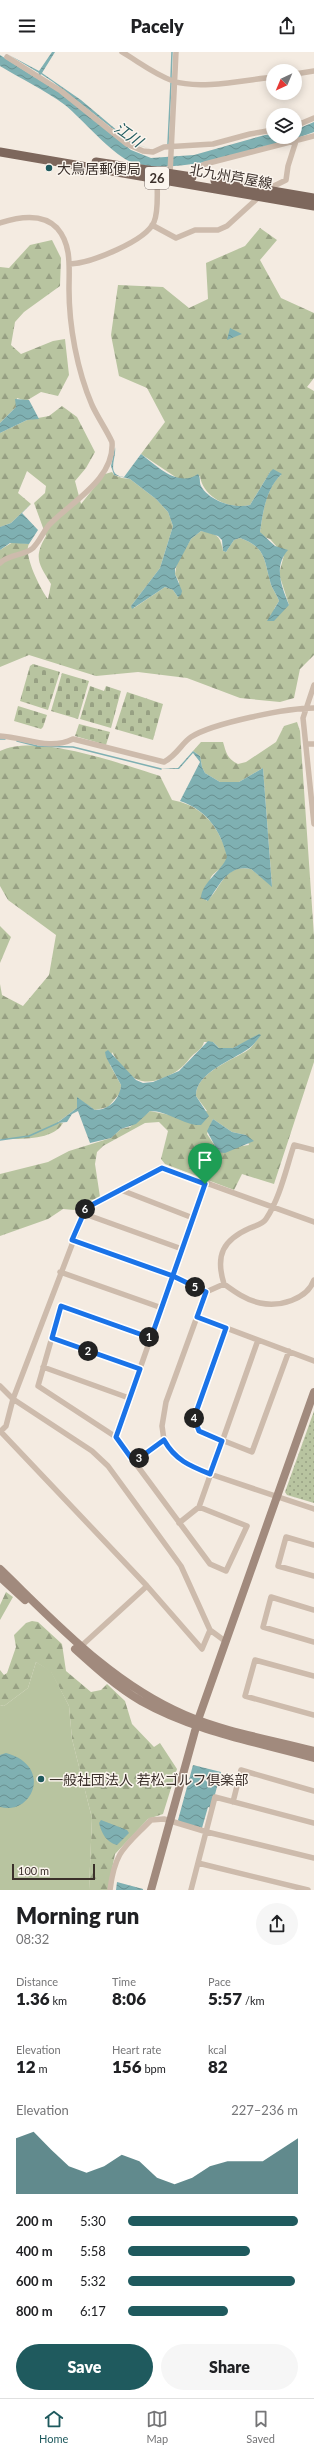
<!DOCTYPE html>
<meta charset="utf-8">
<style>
:root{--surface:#fff;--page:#f6f6f6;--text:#202124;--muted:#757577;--line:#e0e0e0;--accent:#1f5a5e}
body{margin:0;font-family:Lato,"Noto Sans JP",sans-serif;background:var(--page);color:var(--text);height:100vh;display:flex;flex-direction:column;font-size:15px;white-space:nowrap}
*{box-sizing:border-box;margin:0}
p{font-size:13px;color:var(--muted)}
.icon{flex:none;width:22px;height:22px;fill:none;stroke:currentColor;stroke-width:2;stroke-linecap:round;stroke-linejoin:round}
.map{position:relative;height:1838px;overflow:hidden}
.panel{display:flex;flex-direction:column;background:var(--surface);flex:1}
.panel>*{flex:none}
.needle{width:26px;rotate:224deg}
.controls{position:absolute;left:266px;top:12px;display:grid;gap:8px}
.controls a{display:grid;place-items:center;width:36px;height:36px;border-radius:50%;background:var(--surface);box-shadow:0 2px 10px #0003;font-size:20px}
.scale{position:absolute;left:12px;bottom:10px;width:83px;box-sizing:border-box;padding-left:4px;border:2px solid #3b302b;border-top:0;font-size:11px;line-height:14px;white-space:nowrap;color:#3b302b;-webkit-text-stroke:3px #fbf5ee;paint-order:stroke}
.pin{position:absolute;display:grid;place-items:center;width:34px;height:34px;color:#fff;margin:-41px -17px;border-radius:50% 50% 50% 0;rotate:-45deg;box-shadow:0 0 4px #0007}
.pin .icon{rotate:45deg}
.km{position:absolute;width:20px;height:20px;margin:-10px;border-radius:50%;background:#222;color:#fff;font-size:11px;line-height:20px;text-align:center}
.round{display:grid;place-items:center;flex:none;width:42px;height:42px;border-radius:21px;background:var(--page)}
.headline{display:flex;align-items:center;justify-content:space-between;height:68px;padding:0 16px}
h1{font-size:22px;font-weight:800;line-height:30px}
.stats{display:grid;grid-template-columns:repeat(3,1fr);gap:6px;height:68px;padding:4px 16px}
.stats div{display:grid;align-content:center}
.stats b{font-size:17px;font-weight:800}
.stats small{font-size:11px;font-weight:400}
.stats p{font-size:11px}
.chart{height:112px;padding:8px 16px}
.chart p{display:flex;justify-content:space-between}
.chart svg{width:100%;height:72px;margin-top:4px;fill:var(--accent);opacity:.7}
.cta{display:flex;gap:8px;margin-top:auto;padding:8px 16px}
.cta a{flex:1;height:46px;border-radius:24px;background:var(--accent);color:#fff;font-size:16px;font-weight:800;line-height:46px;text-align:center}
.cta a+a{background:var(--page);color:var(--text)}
ul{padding:0 16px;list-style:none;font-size:13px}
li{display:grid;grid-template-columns:64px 48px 1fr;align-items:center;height:30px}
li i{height:10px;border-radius:5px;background:var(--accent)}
header{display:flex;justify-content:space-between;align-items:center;height:52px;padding:0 16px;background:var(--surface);font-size:18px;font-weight:800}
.dock{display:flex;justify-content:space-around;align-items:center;height:56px;border-top:1px solid var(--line);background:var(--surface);font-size:11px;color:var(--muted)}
.dock a{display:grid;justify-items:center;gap:2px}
.dock .on{color:var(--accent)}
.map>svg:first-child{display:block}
</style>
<header><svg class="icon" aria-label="menu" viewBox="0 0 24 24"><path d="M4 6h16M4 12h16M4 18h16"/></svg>Pacely<svg class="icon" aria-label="share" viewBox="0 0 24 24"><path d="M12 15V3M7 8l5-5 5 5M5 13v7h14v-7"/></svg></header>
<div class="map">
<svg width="314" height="1838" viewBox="0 0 314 1838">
<defs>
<pattern id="forest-firs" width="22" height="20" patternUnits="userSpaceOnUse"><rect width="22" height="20" fill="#b8c4a0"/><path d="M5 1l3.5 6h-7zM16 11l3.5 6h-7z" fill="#97a083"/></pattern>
<pattern id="cemetery-stones" width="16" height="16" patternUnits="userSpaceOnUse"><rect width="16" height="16" fill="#b8c4a0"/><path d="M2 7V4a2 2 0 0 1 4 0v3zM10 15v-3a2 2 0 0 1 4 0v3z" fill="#97a083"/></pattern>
<pattern id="park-dots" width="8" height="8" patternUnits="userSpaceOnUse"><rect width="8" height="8" fill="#b8c4a0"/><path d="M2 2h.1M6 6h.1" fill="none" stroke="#97a083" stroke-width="1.8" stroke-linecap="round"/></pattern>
<pattern id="water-waves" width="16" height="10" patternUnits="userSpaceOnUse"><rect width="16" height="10" fill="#7fb0b2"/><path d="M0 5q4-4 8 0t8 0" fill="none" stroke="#699091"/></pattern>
</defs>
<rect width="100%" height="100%" fill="#f4ebe1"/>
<path fill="url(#forest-firs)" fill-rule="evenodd" d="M260,176L277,188L260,208L281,246L314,261V326L307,335L314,339V603L300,617L294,646L280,650L240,646L187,626L138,620L96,624L29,603L0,615V498L13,490L29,492C23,502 40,537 48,547L51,532C39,512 33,506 46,484L34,451L45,441L46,434L27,419L18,441L31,452L11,471L0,475V381L27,368L49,364L62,354L77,365L95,400L86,416L75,429L81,452L105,422L112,420L114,423L122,426L130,427L156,447L168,460L173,474L160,516L131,554L134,556L165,535L173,538L178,545L179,530L175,522L177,511L191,487L201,479C218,482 220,484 223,499L226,500L234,488L240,486C265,495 264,506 270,529C271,536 277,542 279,549L274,557L289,553L279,522L284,503L270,487L262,484L260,480C263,460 266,436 281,423L270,420L250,453C230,458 203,446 200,424L186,428L177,426L141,402L165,370L147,336L119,324L111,283L118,233L163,235L189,256L208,247L206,211L245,194Z
M52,188L61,206L60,234L24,260L15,270L11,293L21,302L53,289L65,287L69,323L58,344L41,340L26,349L17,346L16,355L0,371V215L9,216L30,193Z
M297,670L300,679L314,884V1010L274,1132L242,1122L234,1138L165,1112L161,1107L168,1079L159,1070L145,1071L103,1094L97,1100L95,1112L100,1145L74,1158L63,1157L48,1167L0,1184V1122L48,1110L69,1099L111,1086L121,1077L130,1075L150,1059L175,1064L207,1059L196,1044C195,1021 233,1008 248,998C253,994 257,988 260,983L233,996H219L213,990H204C202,998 195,1000 190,1006C182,1017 175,1021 163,1026C138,1037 124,1021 112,1000L110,1013L121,1033L120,1041L108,1055L95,1058L77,1046V1056L58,1070L63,1071C53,1089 18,1087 0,1087V932L2,943L23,954L49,923L56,883L8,848L0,834V699C37,681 121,712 160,724L172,748C196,752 213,767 222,789C225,794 228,802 227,807C225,816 216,818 211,825C208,832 207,842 206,849C220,841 222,811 251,817L272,834L263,716L239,730H220L205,721L202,715L200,704L193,699L201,690H223C226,700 227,707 238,712L246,710L276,690L284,674ZM213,1067L232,1080L246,1083L249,1093L214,1098L215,1094L207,1082Z
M0,874L11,885L0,911Z
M6,1540L13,1545L0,1568V1553Z
M32,1569L38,1570L62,1592L66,1619L91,1640L101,1638L107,1632L125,1649L132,1672L154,1695L160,1691L177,1717L163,1762L148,1767L115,1802L108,1838H89L92,1766L72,1687L69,1654L51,1620L36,1610L28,1636L4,1654L0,1653V1618L4,1623L7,1621L16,1595L14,1583L26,1571Z"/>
<path fill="url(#cemetery-stones)" d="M33,612L60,620L48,658L20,649L30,614Z
M62,621L89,629L78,667L51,659Z
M90,634L104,639L106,634L121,639L111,676L80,667Z
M127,640L163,652L153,688L115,677Z
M18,654L47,663L43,675L41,677L14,669Z
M79,672L110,680L106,693L75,684Z"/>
<path fill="url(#park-dots)" d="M314,1359V1451L287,1443L285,1440Z"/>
<path fill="#b8c4a0" d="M36,1610L51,1619L69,1654L72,1687L92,1766L89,1838H0V1653L4,1654L28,1636Z"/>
<path fill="url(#water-waves)" d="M52,0H55L42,21L81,48L132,91L151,97L131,91L53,30L41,22L38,27L64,43L131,98L151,106L194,103L265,83L273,82V85H295V78L314,70V80C274,95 167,127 129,109C111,101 82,67 65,53C45,38 21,27 0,14V3L36,26L39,21L9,3L39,19Z
M230,276L242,282L227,288Z
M15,347L29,348L39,367L27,368L0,381V371L16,355Z
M115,395C117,406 105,423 124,425L141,402C157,414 178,436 198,422C201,426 199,430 201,434C209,449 235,457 250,453L270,420L273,417L282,422C266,436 263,460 260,480L275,494L288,498C273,515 282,535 289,553L274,569H267L279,549C277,542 271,536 270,529C264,506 265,495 240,486L234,488L226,500L223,499L222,488L218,484L201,479L191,487L175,517V522L182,539L181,543L178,545L173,538L165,535L132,557L131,554L160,516L173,474L168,460L156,447L130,427L114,423L111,414Z
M31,452L22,461L38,478L29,492L10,491L0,498V475L11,471Z
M193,699L200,704L202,715L205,721L220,730H239L263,716L272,835L251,817C228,812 219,834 208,849L201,846C202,830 221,820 227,805C221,779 207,758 180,749L200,710L193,701L179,717H160L178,716Z
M259,982L261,983C257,988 253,994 248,997C233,1008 195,1021 196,1044L209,1064L201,1073C184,1074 169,1059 150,1059L136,1072L121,1077L111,1086L90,1091L78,1059L72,1062L67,1070L57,1071L77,1056V1045L95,1058C109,1058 120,1047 121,1033L106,1005L105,1000L108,998L136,1028L143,1031L153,1030L179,1019L208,989L213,990L219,996H233Z
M213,1067L232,1080L246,1083L254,1089L225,1101L215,1100V1094L207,1079Z
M6,1701C54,1714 32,1764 0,1755V1703Z
M193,1713L221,1720L206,1776L211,1756L208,1755L202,1776L180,1771L178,1768Z
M101,1768L127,1778L129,1781L117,1793C106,1790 102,1782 99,1771Z
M117,1830L143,1837V1838H116Z"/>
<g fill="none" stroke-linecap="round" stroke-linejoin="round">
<path stroke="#7fb0b2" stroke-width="1.5" d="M171,26L172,0
M168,92L171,31
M0,687H5
M17,689L37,694L73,695L161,717
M0,1088L29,1084L58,1071"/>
<path stroke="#cdbbac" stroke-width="5.5" d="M122,0C139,10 154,22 173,29C199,38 245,28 273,25
M7,5L61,39L127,92L143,99L153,100L164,95L213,92L250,82L273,78
M295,22L314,19
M295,74L314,66
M170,121L176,0
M192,127L196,117L205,112L314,84
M270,139L274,134L286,128L288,114L296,89
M0,171C18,165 42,160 57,176C72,193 69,216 69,237C69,274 77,318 92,353C98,366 106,377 112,390C115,427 71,450 49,473C43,480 40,489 33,496C24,504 9,502 0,511
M152,173L176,186L195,178H218L227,174L260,144
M70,212C91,211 146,189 154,170C159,158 157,139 157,126
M314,633L303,666L314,772
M0,684C25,685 49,699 73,687L164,710C177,703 182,691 191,685C213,671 287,656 314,656
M306,692H314
M314,1098L294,1093C286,1117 280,1146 266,1167C263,1172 255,1174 250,1176C223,1188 215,1203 224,1232C235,1240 246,1248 260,1251C279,1255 307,1248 314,1228
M121,1138L193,1166
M82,1161L182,1197
M72,1188L173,1224L206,1240
M60,1220L162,1256
M224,1232L206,1240L166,1350L162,1374L164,1388L175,1404L186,1412L210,1422L314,1457
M197,1265L314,1309
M226,1276L194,1366L199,1379L252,1400L289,1299
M52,1286L140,1317
M151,1286L61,1254L38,1334L116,1385L210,1512L226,1519L247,1474L199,1455
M43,1315L129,1346
M0,1334L13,1347L92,1399L108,1414L181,1514L210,1578L225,1589
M0,1379L147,1534L202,1597L210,1578
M0,1380L6,1374L13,1347L86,1156L162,1115L314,1170
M116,1385L205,1131
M134,1410L164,1388
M179,1471L199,1455L258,1288
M314,1493L286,1485L278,1514L314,1524
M314,1558L271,1545L263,1575L314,1590
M78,1597L147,1534
M314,1624L255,1608L245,1644L314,1663
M233,1750L241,1718L314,1739
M198,1811L308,1838
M110,1838C115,1798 125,1795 151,1768L164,1767L207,1780L314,1806
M191,1838L215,1745L314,1771"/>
<path stroke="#a18a7d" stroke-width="8" d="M0,1517C57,1572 111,1631 185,1663C224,1680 273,1688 314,1699
M0,1525L25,1548
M75,1597C96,1616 117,1635 141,1649C194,1679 256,1690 314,1706
M151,1838L198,1668L314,1340"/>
<path stroke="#7d675c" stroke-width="9" d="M0,100L314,154
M96,110L192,125
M215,129L314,146"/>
</g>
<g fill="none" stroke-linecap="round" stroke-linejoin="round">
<g stroke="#fff" stroke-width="8">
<path id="route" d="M205,1132L151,1286L61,1254L52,1286L140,1317L116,1385L134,1410L164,1388C175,1408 190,1414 210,1422L222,1389L199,1379L194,1366L226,1276L197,1265L206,1240L173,1224L72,1188L86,1156L162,1116L205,1132"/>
</g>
<use href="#route" stroke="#1a73e8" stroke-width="5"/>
</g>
<g fill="#1f5a5e" stroke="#fbf5ee" stroke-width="1.5">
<circle cx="49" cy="116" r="4"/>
<circle cx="41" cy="1727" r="4"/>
</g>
<g text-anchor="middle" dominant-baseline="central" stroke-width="3" stroke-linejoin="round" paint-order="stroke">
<rect fill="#fbf5ee" stroke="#756b66" stroke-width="1" x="145" y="115" width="24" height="22" rx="3"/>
<g font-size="13" font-weight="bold" fill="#3b302b">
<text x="157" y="126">26</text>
</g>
<g font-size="14" fill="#3b302b" stroke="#fbf5ee" text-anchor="start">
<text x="57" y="116">大鳥居郵便局</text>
<text x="49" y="1727">一般社団法人 若松ゴルフ倶楽部</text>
</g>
<g font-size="14" fill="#3b302b" stroke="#fbf5ee">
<text transform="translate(231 124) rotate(10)">北九州芦屋線</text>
</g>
<g font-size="15" font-style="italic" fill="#1f5a5e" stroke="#fbf5ee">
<text transform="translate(129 82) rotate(35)">江川</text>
</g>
</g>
</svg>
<div class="controls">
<a><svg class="needle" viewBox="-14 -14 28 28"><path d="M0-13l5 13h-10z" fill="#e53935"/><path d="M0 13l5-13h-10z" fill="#757577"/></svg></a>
<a><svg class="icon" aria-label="layers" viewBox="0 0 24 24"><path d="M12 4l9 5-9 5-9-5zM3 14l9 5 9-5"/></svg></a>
</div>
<div class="scale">100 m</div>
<div class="pin" style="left:205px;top:1132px;background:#1e9e55"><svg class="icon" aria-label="arrive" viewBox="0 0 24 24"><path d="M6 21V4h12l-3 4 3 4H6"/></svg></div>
<b class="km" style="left:149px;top:1285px">1</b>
<b class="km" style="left:88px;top:1299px">2</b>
<b class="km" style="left:139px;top:1406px">3</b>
<b class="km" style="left:194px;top:1366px">4</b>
<b class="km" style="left:195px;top:1235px">5</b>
<b class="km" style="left:85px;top:1157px">6</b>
</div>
<section class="panel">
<div class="headline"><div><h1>Morning run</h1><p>08:32</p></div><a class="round"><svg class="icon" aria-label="share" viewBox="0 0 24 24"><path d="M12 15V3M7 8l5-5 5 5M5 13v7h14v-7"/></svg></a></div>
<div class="stats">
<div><p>Distance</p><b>1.36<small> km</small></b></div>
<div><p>Time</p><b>8:06</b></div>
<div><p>Pace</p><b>5:57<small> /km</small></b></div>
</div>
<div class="stats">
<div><p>Elevation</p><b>12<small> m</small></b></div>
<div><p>Heart rate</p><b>156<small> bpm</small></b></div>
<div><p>kcal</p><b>82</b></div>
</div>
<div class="chart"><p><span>Elevation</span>227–236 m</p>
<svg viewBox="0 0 160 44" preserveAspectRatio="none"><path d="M0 44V10L10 6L20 17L30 27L40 31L50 27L60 20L70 24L80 34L90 38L100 34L110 27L120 24L130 24L140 24L150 17L160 10V44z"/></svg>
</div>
<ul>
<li><b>200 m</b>5:30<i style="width:100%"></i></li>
<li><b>400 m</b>5:58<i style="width:72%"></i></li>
<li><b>600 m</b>5:32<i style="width:98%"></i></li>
<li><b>800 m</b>6:17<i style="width:59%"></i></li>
</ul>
<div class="cta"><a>Save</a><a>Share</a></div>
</section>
<nav class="dock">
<a class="on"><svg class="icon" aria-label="home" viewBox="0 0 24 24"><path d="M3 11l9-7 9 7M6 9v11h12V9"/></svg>Home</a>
<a><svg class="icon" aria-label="map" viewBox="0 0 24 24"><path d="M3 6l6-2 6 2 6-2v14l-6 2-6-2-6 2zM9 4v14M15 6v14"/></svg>Map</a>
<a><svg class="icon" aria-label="saved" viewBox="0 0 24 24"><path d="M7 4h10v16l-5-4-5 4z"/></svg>Saved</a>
</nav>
